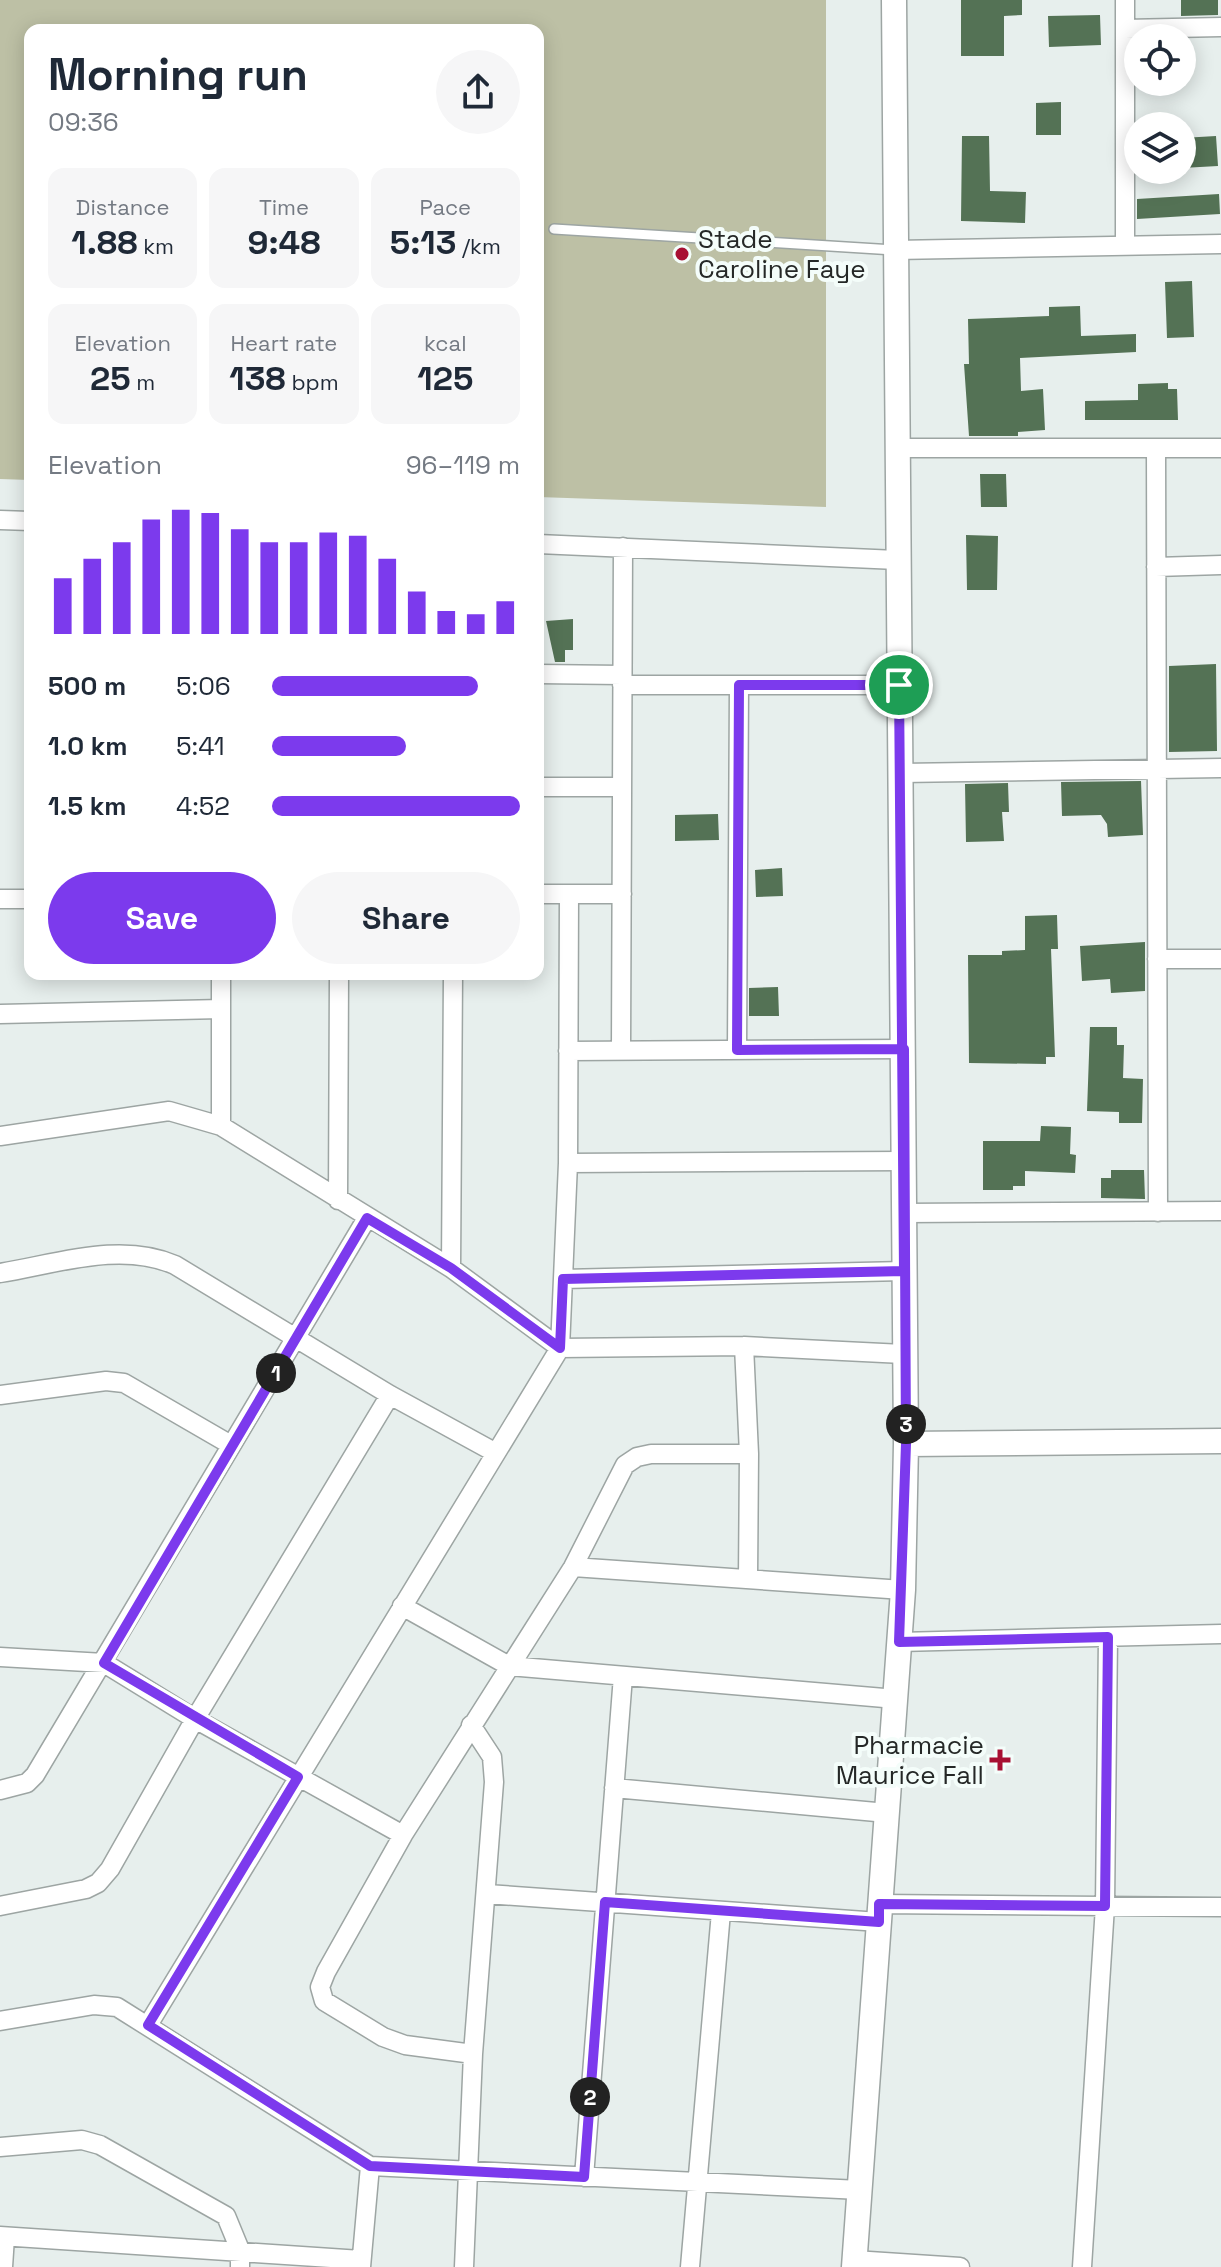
<!DOCTYPE html>
<meta charset="utf-8">
<style>
:root{--surface:#fff;--page:#f6f6f7;--text:#1f2937;--muted:#747a83;--accent:#7c3aed}
body{margin:0;font-family:"Space Grotesk",sans-serif;background:var(--page);color:var(--text);height:100vh;display:flex;flex-direction:column;font-size:30px;white-space:nowrap}
*{box-sizing:border-box;margin:0}
p{font-size:26px;color:var(--muted)}
.icon{flex:none;width:44px;height:44px;fill:none;stroke:currentColor;stroke-width:2;stroke-linecap:round;stroke-linejoin:round}
.map{position:relative;flex:1;overflow:hidden}
.details{position:absolute;left:24px;top:24px;width:520px;height:956px;display:flex;flex-direction:column;background:var(--surface);border-radius:16px;box-shadow:0 4px 20px #0003}
.details>*{flex:none}
.buttons{position:absolute;left:1124px;top:24px;display:grid;gap:16px}
.buttons a{display:grid;place-items:center;width:72px;height:72px;border-radius:50%;background:var(--surface);box-shadow:0 4px 20px #0003;font-size:40px}
.pin{position:absolute;display:grid;place-items:center;width:68px;height:68px;color:#fff;margin:-34px;border:4px solid #fff;border-radius:50%;box-shadow:0 2px 8px #0007}
.km{position:absolute;width:40px;height:40px;margin:-20px;border-radius:50%;background:#222;color:#fff;font-size:22px;line-height:40px;text-align:center}
.round{display:grid;place-items:center;flex:none;width:84px;height:84px;border-radius:42px;background:var(--page)}
.summary{display:flex;align-items:center;justify-content:space-between;height:136px;padding:0 24px}
h1{font-size:44px;font-weight:700;line-height:60px}
.stats{display:grid;grid-template-columns:repeat(3,1fr);gap:12px;height:136px;padding:8px 24px}
.stats div{display:grid;align-content:center;border-radius:16px;background:var(--page);text-align:center}
.stats b{font-size:34px;font-weight:700}
.stats small{font-size:22px;font-weight:400}
.stats p{font-size:22px}
.chart{height:224px;padding:16px 24px}
.chart p{display:flex;justify-content:space-between}
.chart svg{width:100%;height:144px;margin-top:8px;stroke:var(--accent);stroke-width:6}
.primary-button{display:flex;gap:16px;margin-top:auto;padding:16px 24px}
.primary-button a{flex:1;height:92px;border-radius:48px;background:var(--accent);color:#fff;font-size:32px;font-weight:700;line-height:92px;text-align:center}
.primary-button a+a{background:var(--page);color:var(--text)}
ul{padding:0 24px;list-style:none;font-size:26px}
li{display:grid;grid-template-columns:128px 96px 1fr;align-items:center;height:60px}
li i{height:20px;border-radius:10px;background:var(--accent)}
.map>svg:first-child{display:block}
</style>
<div class="map">
<svg width="1221" height="2267" viewBox="0 0 1221 2267">
<rect width="100%" height="100%" fill="#e7efed"/>
<path fill="#bdc0a5" d="M0,0H826V507L538,497V30H30V480L0,479Z"/>
<path fill="#547255" d="M961,0H1022V15L1004,16V56H961Z
M1181,0H1218V15L1181,16Z
M1100,15L1101,45L1049,47L1048,16Z
M1061,102V135H1036V103Z
M962,136H989L990,191L1026,192L1025,223L961,221Z
M1216,136L1218,166L1182,168V138Z
M1219,194L1220,214L1137,219V199Z
M1192,281L1194,337L1167,338L1165,282Z
M1080,306L1081,336L1136,334V352L1020,358L1021,391L1043,389L1045,430L1018,432V436H969L964,364H969L968,319L1049,316V307Z
M1168,383V389H1177L1178,420H1085V401L1138,400V384Z
M980,474H1006L1007,507H981Z
M966,535L998,536L997,590H967Z
M573,619V650H565V662H555L546,621Z
M1216,664L1217,751L1169,752V666Z
M1141,781L1143,835L1108,837L1107,824L1101,815L1062,816L1061,782Z
M1008,783L1009,812H1002L1004,841L966,842L965,784Z
M718,814L719,840L675,841V815Z
M782,868L783,896L756,897L755,870Z
M1057,915L1058,949H1051L1055,1057H1046V1064L969,1063L968,955H1002V951L1025,950V916Z
M1145,942V991L1111,993L1110,979L1082,981L1080,946Z
M778,987L779,1016H749V988Z
M1090,1027H1117V1045H1124L1123,1078L1143,1079L1142,1123H1119V1112L1087,1111Z
M1041,1126L1071,1127L1070,1154L1076,1155L1075,1173L1025,1171V1186H1013V1190H983V1141H1040Z
M1111,1170H1144L1145,1199L1101,1198V1178H1111Z"/>
<g fill="none" stroke-linecap="round" stroke-linejoin="round">
<g stroke="#9da5a3" stroke-width="12">
<path id="lane" d="M554,229L894,250"/>
</g>
<g stroke="#9da5a3" stroke-width="21">
<path id="street" d="M1125,29L1221,27
M1125,245V0
M895,250L1221,244
M896,448H1221
M1156,448L1158,1212
M0,520L30,521
M538,544L897,560
M1156,567L1221,565
M538,674L622,675
M622,685H899
M901,773L1221,768
M538,787H622
M538,894H622
M0,899H30
M1157,959H1221
M0,1014L221,1009
M621,1050L623,547
M737,1050L739,685
M568,1051L904,1049
M221,1126V974
M0,1136L169,1111L221,1126L451,1268L560,1348L744,1346L903,1354
M568,1163L904,1161
M338,1200L339,974
M905,1213L1221,1211
M451,1268L453,974
M0,1273C56,1264 121,1241 175,1265L390,1395L496,1453
M563,1279L904,1271
M744,1346L749,1454L748,1579
M0,1395L106,1381L124,1383L231,1445
M573,1567L903,1590
M402,1606L509,1666L896,1699
M899,1642L1221,1634
M0,1657L104,1663L195,1719L403,1835
M614,1788L887,1813
M0,1790L27,1783L35,1775L367,1218
M487,1894L879,1922
M879,1904L1221,1907
M0,1906L86,1889L98,1883L110,1869L195,1719L390,1395
M0,2021L94,2005L117,2007L370,2166L860,2190
M148,2025L560,1348L568,1163L569,894
M473,2054L405,2045L383,2037L324,2001L320,1987L326,1972L403,1835L573,1567L625,1465L637,1457L651,1454H749
M0,2147L82,2140L100,2145L226,2216L240,2250V2267
M584,2177L623,1676
M0,2236L361,2260
M854,2260L960,2267
M3,2267L5,2237
M361,2267L370,2166
M464,2267L473,2054L494,1782L492,1757L471,1725
M690,2267L721,1912
M1082,2267L1105,1906L1108,1637"/>
</g>
<g stroke="#9da5a3" stroke-width="27">
<path id="secondary" d="M906,1444L1221,1441
M854,2267L903,1590L906,1444L894,0"/>
</g>
<use href="#lane" stroke="#fff" stroke-width="9"/>
<use href="#street" stroke="#fff" stroke-width="18"/>
<use href="#secondary" stroke="#fff" stroke-width="24"/>
</g>
<g fill="none" stroke-linecap="round" stroke-linejoin="round">
<g stroke="#fff" stroke-width="16">
<path id="route" d="M899,685L904,1271L563,1279L560,1348L451,1268L367,1218L104,1663L298,1777L148,2025L370,2166L584,2177L605,1902L879,1922V1904L1105,1906L1108,1637L899,1642L906,1444L904,1049L737,1050L739,685H899"/>
</g>
<use href="#route" stroke="#7c3aed" stroke-width="10"/>
</g>
<g fill="#a80f32" stroke="#f4fdfa" stroke-width="3">
<circle cx="682" cy="254" r="8"/>
<path d="M996 1748h8v8h8v8h-8v8h-8v-8h-8v-8h8z"/>
</g>
<g text-anchor="middle" dominant-baseline="central" stroke-width="8" stroke-linejoin="round" paint-order="stroke">
<g font-size="26" fill="#252827" stroke="#f4fdfa" text-anchor="start">
<text x="698" y="239">Stade<tspan x="698" dy="30">Caroline Faye</tspan></text>
<text x="984" y="1745" text-anchor="end">Pharmacie<tspan x="984" dy="30">Maurice Fall</tspan></text>
</g>
</g>
</svg>
<div class="buttons">
<a><svg class="icon" aria-label="locate" viewBox="0 0 24 24"><circle cx="12" cy="12" r="6"/><path d="M12 2v4M12 18v4M2 12h4M18 12h4"/></svg></a>
<a><svg class="icon" aria-label="layers" viewBox="0 0 24 24"><path d="M12 4l9 5-9 5-9-5zM3 14l9 5 9-5"/></svg></a>
</div>
<div class="pin" style="left:899px;top:685px;background:#1e9e55"><svg class="icon" aria-label="arrive" viewBox="0 0 24 24"><path d="M6 21V4h12l-3 4 3 4H6"/></svg></div>
<b class="km" style="left:276px;top:1373px">1</b>
<b class="km" style="left:590px;top:2097px">2</b>
<b class="km" style="left:906px;top:1424px">3</b>
<section class="details">
<div class="summary"><div><h1>Morning run</h1><p>09:36</p></div><a class="round"><svg class="icon" aria-label="share" viewBox="0 0 24 24"><path d="M12 15V3M7 8l5-5 5 5M5 13v7h14v-7"/></svg></a></div>
<div class="stats">
<div><p>Distance</p><b>1.88<small> km</small></b></div>
<div><p>Time</p><b>9:48</b></div>
<div><p>Pace</p><b>5:13<small> /km</small></b></div>
</div>
<div class="stats">
<div><p>Elevation</p><b>25<small> m</small></b></div>
<div><p>Heart rate</p><b>138<small> bpm</small></b></div>
<div><p>kcal</p><b>125</b></div>
</div>
<div class="chart"><p><span>Elevation</span>96–119 m</p>
<svg viewBox="0 0 160 44" preserveAspectRatio="none"><path d="M5 44V27M15 44V21M25 44V16M35 44V9M45 44V6M55 44V7M65 44V12M75 44V16M85 44V16M95 44V13M105 44V14M115 44V21M125 44V31M135 44V37M145 44V38M155 44V34"/></svg>
</div>
<ul>
<li><b>500 m</b>5:06<i style="width:83%"></i></li>
<li><b>1.0 km</b>5:41<i style="width:54%"></i></li>
<li><b>1.5 km</b>4:52<i style="width:100%"></i></li>
</ul>
<div class="primary-button"><a>Save</a><a>Share</a></div>
</section>
</div>
